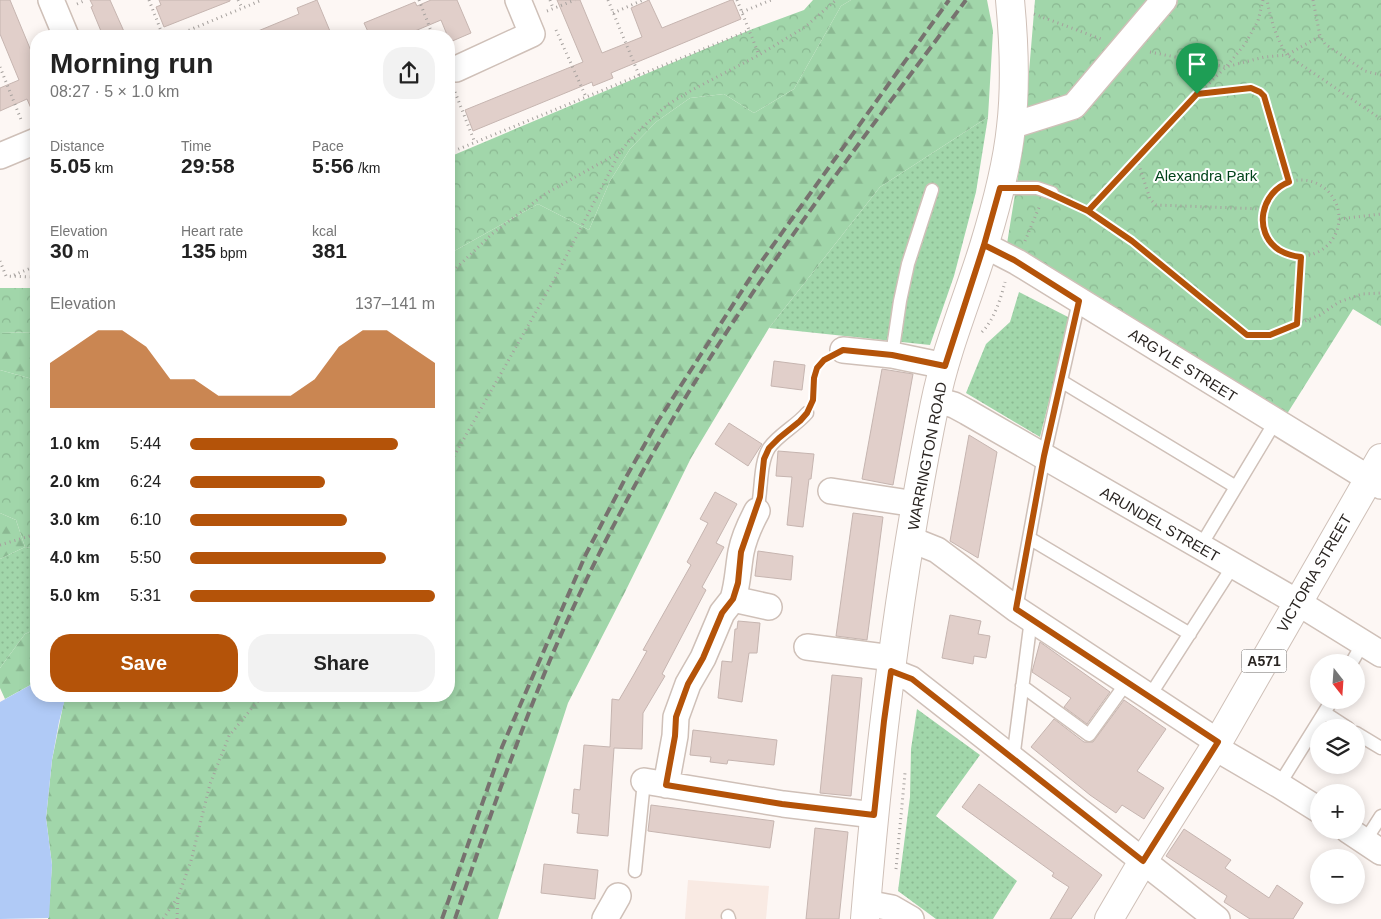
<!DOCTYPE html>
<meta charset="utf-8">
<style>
:root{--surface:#fff;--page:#f2f2f2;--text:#222;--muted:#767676;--accent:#b45309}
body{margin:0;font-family:Helvetica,sans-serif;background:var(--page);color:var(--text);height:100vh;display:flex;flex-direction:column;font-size:19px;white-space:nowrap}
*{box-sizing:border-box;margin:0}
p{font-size:16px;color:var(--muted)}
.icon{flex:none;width:28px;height:28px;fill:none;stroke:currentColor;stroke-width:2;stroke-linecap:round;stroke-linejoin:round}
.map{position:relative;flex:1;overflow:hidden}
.side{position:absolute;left:30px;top:30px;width:425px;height:672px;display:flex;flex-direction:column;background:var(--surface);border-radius:20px;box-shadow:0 2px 12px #0003}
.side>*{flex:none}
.needle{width:32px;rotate:163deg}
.tools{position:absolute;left:1310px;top:654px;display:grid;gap:10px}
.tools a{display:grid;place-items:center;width:55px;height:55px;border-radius:50%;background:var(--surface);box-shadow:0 2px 12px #0003;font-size:25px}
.pin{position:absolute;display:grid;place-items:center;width:42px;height:42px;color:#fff;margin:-51px -21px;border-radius:50% 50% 50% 0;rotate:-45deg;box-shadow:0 0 5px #0007}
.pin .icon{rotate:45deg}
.round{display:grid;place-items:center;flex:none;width:52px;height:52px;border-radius:20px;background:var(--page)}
.overview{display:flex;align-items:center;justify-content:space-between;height:85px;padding:0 20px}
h1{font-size:28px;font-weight:700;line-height:38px}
.figures{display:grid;grid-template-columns:repeat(3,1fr);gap:8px;height:85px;padding:5px 20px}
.figures div{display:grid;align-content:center}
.figures b{font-size:21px;font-weight:700}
.figures small{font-size:14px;font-weight:400}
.figures p{font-size:14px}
.chart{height:140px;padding:10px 20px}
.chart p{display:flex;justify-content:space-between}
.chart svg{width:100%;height:90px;margin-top:5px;fill:var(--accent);opacity:.7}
.action{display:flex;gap:10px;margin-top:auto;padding:10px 20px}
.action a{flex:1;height:58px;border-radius:20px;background:var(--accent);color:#fff;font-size:20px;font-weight:700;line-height:58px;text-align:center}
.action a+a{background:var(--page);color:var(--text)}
ul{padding:0 20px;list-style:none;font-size:16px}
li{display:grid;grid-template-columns:80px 60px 1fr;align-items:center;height:38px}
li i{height:12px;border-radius:6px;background:var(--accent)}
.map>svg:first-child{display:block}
</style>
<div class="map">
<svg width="1381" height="919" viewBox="0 0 1381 919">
<defs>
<pattern id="grass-dots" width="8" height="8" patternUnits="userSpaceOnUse" patternTransform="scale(1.25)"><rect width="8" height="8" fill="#a1d6aa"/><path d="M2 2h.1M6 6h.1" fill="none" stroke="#8bb892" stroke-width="1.8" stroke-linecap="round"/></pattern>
<pattern id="forest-firs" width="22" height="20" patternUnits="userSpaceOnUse" patternTransform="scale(1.25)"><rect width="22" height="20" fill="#a1d6aa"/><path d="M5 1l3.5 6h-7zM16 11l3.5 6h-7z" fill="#8bb892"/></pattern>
<pattern id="park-crowns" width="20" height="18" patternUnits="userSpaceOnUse" patternTransform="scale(1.25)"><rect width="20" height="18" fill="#a1d6aa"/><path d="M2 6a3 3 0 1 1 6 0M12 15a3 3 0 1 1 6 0" fill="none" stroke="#8bb892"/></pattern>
</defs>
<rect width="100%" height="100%" fill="#fdf7f4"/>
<path fill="#f9eae3" d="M688,880L769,886L766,919H685Z"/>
<path fill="url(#grass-dots)" d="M988,117L976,192L954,276L930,345L769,328L880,187Z
M1019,292L1070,318L1040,437L966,393L986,344L1010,322Z
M25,547L36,549V629L25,634L0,668V559Z
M917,709L980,755L936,816L1017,881L993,919H936L898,891L910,797L911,749Z"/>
<path fill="url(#forest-firs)" d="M851,0H987L993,31L988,117L880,187L769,328L691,458L625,592L568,703L498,919H48L52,865L46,818L52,760L65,696H449V254L538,204L589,230L610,181L630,149L656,122L690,98L724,94L754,113L794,89L841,6Z
M36,332V380L0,370V333Z
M0,513L16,520L25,547L0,559Z
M36,629V682L5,699L0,688V668L25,634Z"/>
<path fill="url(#park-crowns)" d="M813,0H851L841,6L794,89L754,113L724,94L690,98L656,122L630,149L610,181L589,230L538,204L449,254V157L750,30L804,10Z
M1035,0H1381V326L1353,309L1280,425L1006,250L1023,144Z
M0,288H36V332L0,333Z
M0,370L36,380V549L25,547L16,520L0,513Z"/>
<path fill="#b0caf6" d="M36,682V696H65V699L59,722L52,760L46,818L52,865L49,918L0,919V702Z"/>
<path fill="#e1cfca" stroke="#c6b5b0" d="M0,0H10L36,63V120L27,99L0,111V88L19,80L0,34Z
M90,0H110L126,36H103L91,7L93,6Z
M159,0H230V1L164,27L156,7L161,5Z
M317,0L332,36H246L299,14L297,8Z
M431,0H457L471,33L450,42L441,20L403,36H370L364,23L415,2L417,6Z
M557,0H580L602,53L642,37L631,8L649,0L662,28L731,0H733L741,19L611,73L613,78L593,86L592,82L473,131L465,110L583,62Z
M774,361L805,365L802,390L771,386Z
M882,369L913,374L893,485L862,479Z
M729,423L762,444L748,466L715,444Z
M969,435L997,452L978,558L950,541Z
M778,451L814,454L811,479H809L803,527L787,525L792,477L776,476Z
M715,492L737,504L716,543L724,547L702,587L706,590L662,674L665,676L643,713L642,749L614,748L608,836L577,833L579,814L572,813L574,789L580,790L584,745L610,747L612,699L619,700L633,676L647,651L643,650L652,634L691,565L687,562L708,523L700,519Z
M853,513L883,517L867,640L836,636Z
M758,551L793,556L791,580L755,576Z
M950,615L981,621L978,634L990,636L986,658L974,656L973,664L942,658Z
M738,621L760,623L757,653H749L742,702L718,698L722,661L732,662L735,629H737Z
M1040,642L1110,692L1087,724L1064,707L1071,698L1032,672Z
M832,675L862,678L851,796L820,793Z
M1124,700L1166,729L1137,771L1164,788L1144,819L1122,805L1116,813L1090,795L1031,747L1054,719L1084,742H1093Z
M693,730L777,740L774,765L728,760L727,764L710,762L711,757L690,755Z
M979,784L1102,875L1071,919H1050L1069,887L1052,876L1054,873L962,807Z
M651,805L774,821L770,848L648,831Z
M815,828L848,832L839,919H806Z
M1184,829L1231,860L1225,868L1269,898L1277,885L1303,903L1293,919H1250L1224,902L1227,896L1166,856Z
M544,864L598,870L595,899L541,893Z"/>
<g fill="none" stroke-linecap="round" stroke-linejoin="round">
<g stroke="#cfc0b8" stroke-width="15">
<path id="service" d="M1000,188H1037L1052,193
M892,355L900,301L908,264L932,190
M1061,381L1236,487
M757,511C762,492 759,464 769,448C779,434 796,426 807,413
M1029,538L1190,634
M1200,547L1275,422
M1016,609L1044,456L1079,301
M1352,662L1363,643
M1022,686L1089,735L1127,682
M1149,697L1233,566
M1325,713L1348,728
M1356,733L1381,748
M1013,759L1031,619
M1279,785L1332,700
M1365,841L1381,816
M635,871L644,781
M728,916L729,919"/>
</g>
<g stroke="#cfc0b8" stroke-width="28">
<path id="minor" d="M51,0L66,36
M456,69L532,34L518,0
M1011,126L1074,106L1164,0
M0,156L36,141
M984,245L1017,262L1381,486
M843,350L892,355L945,366
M936,400L954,405L967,412L1297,602L1381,654
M831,491L916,504
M757,511C750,524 744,537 741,552C738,568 738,583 733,599L769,607
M910,543L922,544L937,550L1016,609L1218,742
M807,647L892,658
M891,671L911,679L1217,919
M1214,747L1279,785L1319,810
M644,781L783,804L874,815
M666,785L675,736L676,717L688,684L703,658L722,613L733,599
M1348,830L1381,852
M866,903L892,908L911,919
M605,919L618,896"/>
</g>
<g stroke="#cfc0b8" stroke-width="30">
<path id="secondary" d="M865,919C879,746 900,573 935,403C946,349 968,298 984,246C996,207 1007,167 1011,127C1016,85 1014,42 1010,0"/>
</g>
<g stroke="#cfc0b8" stroke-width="30">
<path id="primary" d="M1109,919L1143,861L1218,742L1381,458"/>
</g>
<path stroke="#a5a09d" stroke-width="3" stroke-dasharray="1 4" stroke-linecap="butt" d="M149,0L163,36
M238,0L242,8
M419,0L433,36
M550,0L553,8
M608,0L639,75
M737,0L759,55
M1263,0L1258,21L1245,44L1226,67L1197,95L1088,211L1132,241L1247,335H1270L1320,315L1339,302L1362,294L1381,293
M1313,0L1320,36
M77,4L86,0
M547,11L575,0
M742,12L771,0
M613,13L643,0
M1034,14L1101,39
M556,30L586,97
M175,36L262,0
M1150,52L1226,67L1264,57L1287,55C1276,37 1271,21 1267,0
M0,67L22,122
M1381,75L1365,71L1359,67L1325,44L1320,36L1287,55L1381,119
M455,92L475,143
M1197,95C1215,93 1250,83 1264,96L1289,182
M449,153L750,30
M1137,159L1150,199L1156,205L1264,209
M1263 218a38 38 0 1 1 76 0a38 38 0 1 1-76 0Z
M1066,200L1088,211
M1339,219L1381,214
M1025,241L1040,205
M0,261L6,276L36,277
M14,275L36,266
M449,275L493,233L545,194L620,152
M1297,324L1301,257
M982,332C994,320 1001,298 1005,282
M813,397C814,383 814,373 823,361
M449,465L554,280L620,152L635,134L667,105L692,90L759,55L805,27L836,0
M0,545L36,534
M896,869L905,773
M163,919L178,897L191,861L210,784L229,736L262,696
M177,919L178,897"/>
<use href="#service" stroke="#fff" stroke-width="12"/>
<use href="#minor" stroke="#fff" stroke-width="25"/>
<use href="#secondary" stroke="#fff" stroke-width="28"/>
<use href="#primary" stroke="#fff" stroke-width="28"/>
<path stroke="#77726f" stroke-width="4" stroke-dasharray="10 5" stroke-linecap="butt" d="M442,919L502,747L586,554L625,479L658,421L756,269L949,0
M455,919C484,832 515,745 550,660C584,580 624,502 668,427C755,277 863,139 966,0"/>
</g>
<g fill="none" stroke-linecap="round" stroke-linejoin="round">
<g stroke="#fff" stroke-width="10">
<path id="route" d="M1197,94L1088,211L1038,188H1000L984,245L945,366L892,355L843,350L824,360L817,368L814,378L813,400L807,413L800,421L779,438L769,448L764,459L760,497L741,552L738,583L733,599L722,613L703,658L688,684L676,717L675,736L666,785L782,804L874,815L884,721L891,671L912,679L1143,861L1218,742L1016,609L1044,456L1079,301L1014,260L984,245L1000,188H1038L1088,211L1132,241L1247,335H1270L1297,324L1301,257C1293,256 1286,254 1279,250C1252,232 1261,192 1289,182L1264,96L1260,92L1251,88L1197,94"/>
</g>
<use href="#route" stroke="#b45309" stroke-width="6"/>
</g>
<g text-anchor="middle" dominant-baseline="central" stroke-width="4" stroke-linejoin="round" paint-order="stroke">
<rect fill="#fff" stroke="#6a6664" stroke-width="1" x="1241.5" y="649.5" width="45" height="23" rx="4"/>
<g font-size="14" font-weight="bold" fill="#2a2522">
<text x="1264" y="661">A571</text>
</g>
<g font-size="15" fill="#01431a" stroke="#fff">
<text x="1206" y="175">Alexandra Park</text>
</g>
<g font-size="15" fill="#2a2522" stroke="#fff">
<text transform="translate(1183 365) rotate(32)">ARGYLE STREET</text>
<text transform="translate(927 456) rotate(-79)">WARRINGTON ROAD</text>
<text transform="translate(1160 524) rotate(30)">ARUNDEL STREET</text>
<text transform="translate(1314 573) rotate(-60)">VICTORIA STREET</text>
</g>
</g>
</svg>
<div class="tools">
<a><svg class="needle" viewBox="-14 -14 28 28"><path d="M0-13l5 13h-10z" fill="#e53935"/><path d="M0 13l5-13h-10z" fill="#767676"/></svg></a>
<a><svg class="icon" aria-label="layers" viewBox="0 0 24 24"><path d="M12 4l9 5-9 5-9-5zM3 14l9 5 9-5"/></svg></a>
<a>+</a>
<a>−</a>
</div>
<div class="pin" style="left:1197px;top:94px;background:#1e9e55"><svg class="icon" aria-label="arrive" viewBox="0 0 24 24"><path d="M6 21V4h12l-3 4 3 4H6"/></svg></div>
<section class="side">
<div class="overview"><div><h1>Morning run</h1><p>08:27 · 5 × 1.0 km</p></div><a class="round"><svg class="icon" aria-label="share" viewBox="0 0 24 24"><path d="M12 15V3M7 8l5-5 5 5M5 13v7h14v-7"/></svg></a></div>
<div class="figures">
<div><p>Distance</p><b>5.05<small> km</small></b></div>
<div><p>Time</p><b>29:58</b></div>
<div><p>Pace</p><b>5:56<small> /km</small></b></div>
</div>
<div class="figures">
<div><p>Elevation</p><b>30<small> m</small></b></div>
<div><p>Heart rate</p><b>135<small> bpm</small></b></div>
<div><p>kcal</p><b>381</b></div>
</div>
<div class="chart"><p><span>Elevation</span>137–141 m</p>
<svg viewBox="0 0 160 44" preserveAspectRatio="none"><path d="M0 44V22L10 14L20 6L30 6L40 14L50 30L60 30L70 38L80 38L90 38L100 38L110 30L120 14L130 6L140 6L150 14L160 22V44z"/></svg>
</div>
<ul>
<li><b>1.0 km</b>5:44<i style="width:85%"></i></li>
<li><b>2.0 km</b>6:24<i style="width:55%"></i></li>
<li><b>3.0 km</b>6:10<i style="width:64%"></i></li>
<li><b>4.0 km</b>5:50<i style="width:80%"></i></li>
<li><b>5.0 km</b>5:31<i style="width:100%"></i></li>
</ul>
<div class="action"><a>Save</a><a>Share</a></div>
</section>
</div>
